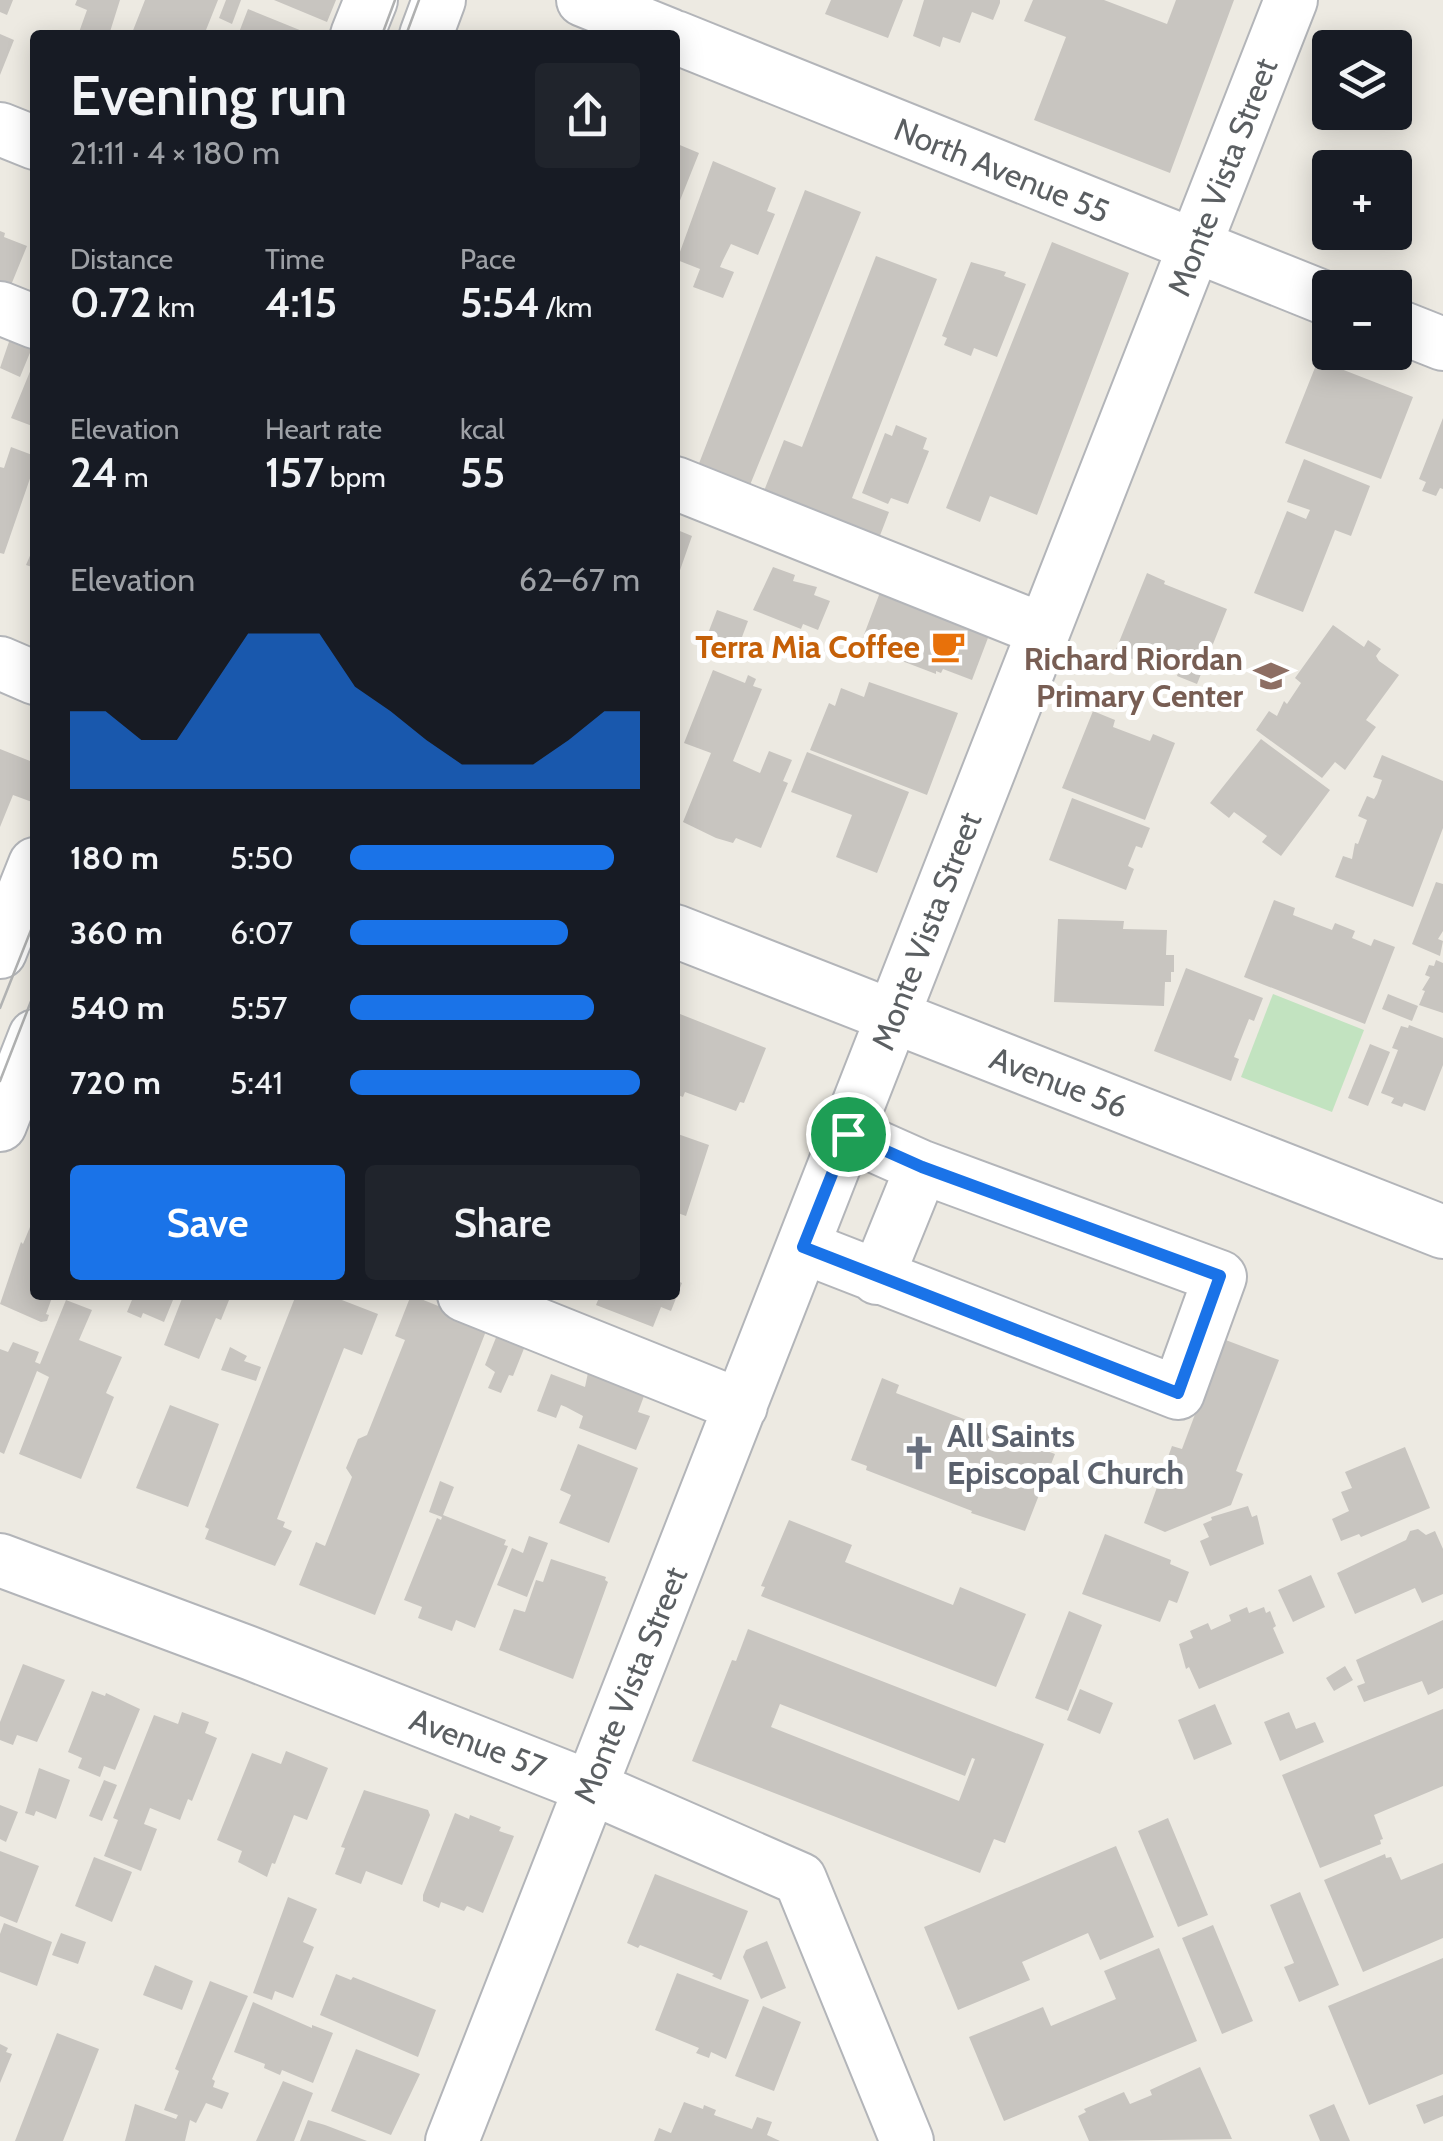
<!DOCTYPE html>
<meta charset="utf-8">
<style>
:root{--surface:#171b24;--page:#20242c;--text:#f1f3f6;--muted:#9ea1a6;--accent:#1a73e8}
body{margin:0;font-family:Cabin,sans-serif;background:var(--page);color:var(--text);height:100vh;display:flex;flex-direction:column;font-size:38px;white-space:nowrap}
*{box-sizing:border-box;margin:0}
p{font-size:32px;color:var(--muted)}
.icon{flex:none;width:55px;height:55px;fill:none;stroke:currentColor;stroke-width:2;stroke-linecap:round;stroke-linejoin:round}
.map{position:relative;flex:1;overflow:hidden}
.panel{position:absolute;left:30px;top:30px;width:650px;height:1270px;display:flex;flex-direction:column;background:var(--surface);border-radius:10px;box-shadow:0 5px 25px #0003}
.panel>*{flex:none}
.tools{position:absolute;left:1312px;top:30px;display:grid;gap:20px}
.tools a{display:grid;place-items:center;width:100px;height:100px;border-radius:10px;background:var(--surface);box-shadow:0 5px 25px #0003;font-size:50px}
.pin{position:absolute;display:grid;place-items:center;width:85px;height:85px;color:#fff;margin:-42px;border:5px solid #fff;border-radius:50%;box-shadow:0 2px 10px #0007}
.round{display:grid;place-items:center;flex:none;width:105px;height:105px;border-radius:10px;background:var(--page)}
.headline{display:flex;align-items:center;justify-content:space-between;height:170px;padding:0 40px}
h1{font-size:55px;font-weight:600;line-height:75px}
.metrics{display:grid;grid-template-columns:repeat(3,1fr);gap:15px;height:170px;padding:10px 40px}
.metrics div{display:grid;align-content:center}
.metrics b{font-size:42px;font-weight:600}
.metrics small{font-size:28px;font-weight:400}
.metrics p{font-size:28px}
.chart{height:280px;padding:20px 40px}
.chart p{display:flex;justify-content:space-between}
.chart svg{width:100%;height:180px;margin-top:10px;fill:var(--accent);opacity:.7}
.cta{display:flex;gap:20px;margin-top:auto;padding:20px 40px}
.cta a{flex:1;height:115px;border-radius:10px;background:var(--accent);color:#fff;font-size:40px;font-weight:600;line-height:115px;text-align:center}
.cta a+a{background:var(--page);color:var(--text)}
ul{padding:0 40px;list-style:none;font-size:32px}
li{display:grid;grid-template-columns:160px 120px 1fr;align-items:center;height:75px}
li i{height:25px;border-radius:12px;background:var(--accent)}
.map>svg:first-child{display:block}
</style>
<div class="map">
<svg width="1443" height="2141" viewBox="0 0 1443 2141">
<rect width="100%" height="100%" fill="#edeae2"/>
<path fill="#c2e3c0" d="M1273,994L1364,1030L1332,1112L1241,1077Z"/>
<path fill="#c8c5c0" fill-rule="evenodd" d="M0,0H13L7,15L0,12Z
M77,0H120L109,35H78L87,10L75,5Z
M145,0H218L204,35H137L132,33Z
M226,0H241L232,24L219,18Z
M274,0H336L327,22Z
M831,0H903L888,38L825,14Z
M924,0H1000V3L993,20L972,12L960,43L943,37L940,47L913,36Z
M1033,0H1104L1167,24L1176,0H1234L1170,173L1034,120L1066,37L1024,21Z
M248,9L312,35H238Z
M0,34L14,40L0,75Z
M675,143L699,153L675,213Z
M713,161L776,188L767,211L775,214L758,255L731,244L723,260L720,267L734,272L723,298L693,287L700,269L677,260Z
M805,190L861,212L750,485L698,466Z
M0,231L5,233L4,237L27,246L9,290L0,286Z
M1052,242L1129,273L1037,515L990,496L980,522L946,508Z
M876,256L937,279L852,498L889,512L876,546L760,501L784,440L802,447Z
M971,262L1006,272L1004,276L1026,284L997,357L974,348L971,356L944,345L947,338L942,336Z
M12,333L34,343L20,377L0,368Z
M1318,360L1413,397L1381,479L1285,443Z
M31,369L35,370V427L11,418Z
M1443,418V489L1440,488L1436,496L1422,491L1426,482L1419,479Z
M896,425L927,438L923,449L929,451L908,504L891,498L888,504L862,493L885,433L892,436Z
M11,447L35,456V464L4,554L0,553V467L4,468Z
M1304,459L1370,486L1351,536L1335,530L1303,612L1254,593L1287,511L1306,519L1310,510L1287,502Z
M675,529L692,536L678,576L675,575Z
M35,544V568L26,565Z
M773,567L795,575L793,581L817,587L814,595L830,601L818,630L803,624L801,629L753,610Z
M1147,573L1165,581L1164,584L1227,609L1197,684L1177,676L1179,670L1140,654L1137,661L1115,652Z
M882,587L994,622L972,680L943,669L941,673L936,671V674L881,653L883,648L862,640Z
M717,610L748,621L736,653L705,641Z
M1333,625L1364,647L1368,640L1381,649L1376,656L1379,661L1399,675L1366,720L1376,727L1345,770L1335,762L1322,778L1256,730L1269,711L1277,716L1284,701L1287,704L1301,683L1295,678Z
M713,670L745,683L748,675L756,679L753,686L762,689L733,761L760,773L769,751L792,760L783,781L788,783L761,848L736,838L733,843L716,838L683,822L711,753L684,743Z
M869,682L958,713L927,795L810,750L829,703L835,706L841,688L864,697Z
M1093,711L1115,720L1113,727L1150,741L1153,734L1175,743L1145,820L1062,788Z
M1261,739L1330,790L1281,856L1262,842L1267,836L1234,812L1229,818L1210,803Z
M0,749L35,763L32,802L13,795L0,827Z
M807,752L909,792L877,873L836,857L852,815L791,792Z
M1382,755L1443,781V828L1413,907L1335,877L1343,856L1352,859L1355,843L1358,844L1367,820L1358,816L1367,796L1374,799L1377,794L1382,780L1373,777Z
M1072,798L1150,828L1142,848L1136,846L1128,866L1134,869L1126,890L1049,860Z
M1436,882L1443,884V931L1438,939L1443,941L1440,956L1412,944Z
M1274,900L1295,908L1293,915L1332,930L1335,923L1355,931L1352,938L1371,946L1374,939L1395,947L1365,1024L1244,977Z
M1058,919L1124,921L1123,929L1167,930L1166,955H1174V972H1171V982H1165L1164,1006L1054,1002Z
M1436,960L1443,963V1013L1419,1005L1425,991L1422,990L1430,977L1425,975L1429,965L1434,966Z
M1186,968L1263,998L1254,1021L1249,1019L1234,1057L1239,1059L1231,1081L1154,1051Z
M1388,994L1418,1006L1412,1021L1382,1009Z
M675,1012L766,1048L744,1103L740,1102L736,1111L685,1092L683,1097L675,1094Z
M1409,1025L1443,1038V1065L1425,1111L1404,1103L1402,1107L1391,1103L1394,1098L1381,1093L1398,1050L1392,1048L1401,1026L1408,1028Z
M1370,1044L1390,1052L1368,1106L1348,1098Z
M675,1133L709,1145L686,1216L675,1212Z
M30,1227L35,1229V1295H53L46,1314L49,1315L47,1321L41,1322L0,1304L21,1242L23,1244Z
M675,1280L682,1283L671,1311L661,1307L653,1327L596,1305L600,1295H675Z
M134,1295H175L164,1322L143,1313L141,1318L127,1312Z
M190,1295H231L221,1320L216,1318L199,1359L164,1345L183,1296L189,1299Z
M296,1295H329L378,1314L362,1355L344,1348L277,1519L285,1522L283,1527L292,1531L275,1566L205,1539L209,1529L205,1527Z
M411,1295L488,1326L375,1615L299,1585L316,1542L325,1546L352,1477L346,1468L358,1439L367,1435L405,1340L395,1336Z
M66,1300L92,1310L79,1340L122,1357L106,1393L114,1397L81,1479L19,1454L49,1377L37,1371L4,1454L0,1452V1349L8,1352L13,1342L39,1352L35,1362L40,1364Z
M499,1330L527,1341L513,1376L509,1375L501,1393L488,1388L495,1372L485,1365Z
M1215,1336L1279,1360L1236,1471L1243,1474L1231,1505L1165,1532L1144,1523L1172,1446L1182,1449L1215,1361Z
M230,1347L247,1356L244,1361L261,1367L256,1381L221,1370Z
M589,1368L650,1380L638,1412L650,1416L636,1450L579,1428L583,1416L566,1407L561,1405L556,1418L537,1411L551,1374L585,1387Z
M882,1378L899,1385L896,1393L1003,1434L1004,1431L1014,1434L1012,1438L1055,1454L1025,1531L971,1513L972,1511L866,1470L867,1466L851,1460Z
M170,1405L219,1424L188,1507L136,1488Z
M578,1444L638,1468L609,1543L559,1523L571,1495L560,1490Z
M1405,1447L1430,1508L1361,1537L1359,1534L1341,1541L1332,1519L1349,1511L1341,1492L1352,1488L1345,1472Z
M440,1481L454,1487L443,1515L506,1540L504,1545L508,1546L475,1628L456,1620L452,1631L418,1618L422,1607L404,1600L437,1518L441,1520L442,1517L429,1512Z
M1248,1506L1252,1517L1257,1515L1264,1544L1210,1566L1200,1541L1209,1537L1203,1524L1212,1520L1211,1517Z
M789,1520L852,1545L845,1562L953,1605L960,1587L1026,1614L996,1687L761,1596L765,1587L761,1586Z
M1418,1529L1426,1535L1435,1531L1443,1549V1594L1422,1603L1415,1588L1355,1614L1337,1573L1406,1540L1410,1531Z
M1105,1534L1171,1560L1170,1564L1189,1572L1177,1603L1169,1600L1160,1622L1082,1594Z
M529,1536L548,1543L527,1597L497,1585L512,1548L523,1553Z
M551,1559L606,1577L605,1580L608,1582L573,1679L499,1650L514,1609L525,1612L536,1580L543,1582Z
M1311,1575L1325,1607L1293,1622L1278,1590Z
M1247,1607L1249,1613L1264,1607L1266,1613L1270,1611L1276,1626L1273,1628L1284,1653L1199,1689L1189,1667L1186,1669L1179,1644L1193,1638L1190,1631L1208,1623L1211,1630L1231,1621L1229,1615Z
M1069,1611L1102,1625L1068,1711L1035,1698Z
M1443,1620V1688L1428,1695L1422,1681L1364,1702L1357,1686L1365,1683L1356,1660Z
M748,1629L1044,1744L1005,1843L994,1839L980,1873L692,1761L732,1660L736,1661ZM780,1704L965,1776L972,1758L975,1759L959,1801L771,1727Z
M23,1664L65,1680L37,1742L17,1735L13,1745L0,1740V1722Z
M1345,1666L1353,1680L1334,1691L1326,1678Z
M1080,1689L1113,1703L1100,1734L1067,1720Z
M92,1691L105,1696L106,1693L140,1709L115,1770L104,1766L100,1777L78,1768L82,1758L68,1752Z
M1215,1704L1232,1744L1194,1760L1178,1720Z
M1443,1709V1786L1374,1815L1383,1839L1380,1840L1381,1844L1320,1868L1282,1775Z
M182,1712L209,1722L205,1733L217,1738L192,1801L188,1799L180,1820L150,1808L144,1824L157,1829L141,1871L104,1856L118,1820L113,1818L154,1715L178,1724Z
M1289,1712L1296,1729L1315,1722L1324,1742L1280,1761L1264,1722Z
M286,1751L328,1768L307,1820L294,1815L275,1864L272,1863L267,1877L238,1862L242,1851L217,1840L252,1753L281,1764Z
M39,1768L70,1780L56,1819L36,1811L34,1816L25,1813Z
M104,1780L117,1785L102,1821L89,1816Z
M364,1790L428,1810L430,1815L402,1885L366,1871L361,1884L335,1874L345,1848L341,1847Z
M0,1805L18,1812L6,1842L0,1839Z
M455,1813L469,1819L470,1815L501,1827L499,1831L514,1836L483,1913L467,1906L464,1911L441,1902L439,1908L423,1901V1895Z
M1168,1818L1208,1915L1178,1927L1138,1831Z
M1116,1846L1154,1937L1100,1960L1088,1933L1022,1962L1030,1980L958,2010L924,1927Z
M0,1851L39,1866L17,1923L0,1916Z
M1385,1854L1386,1858L1391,1857L1401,1880L1443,1863V1938L1363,1972L1324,1880Z
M94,1857L132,1872L112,1922L75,1906Z
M655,1874L748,1911L721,1980L712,1976L714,1974L640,1945L638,1948L627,1943Z
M1300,1892L1339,1985L1299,2002L1284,1967L1294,1963L1270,1905Z
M288,1897L317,1909L303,1942L314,1947L293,1998L275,1991L272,2000L253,1993Z
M4,1923L52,1942L37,1986L0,1972V1934Z
M1213,1925L1253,2021L1222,2034L1182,1938Z
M61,1933L86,1942L78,1964L52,1955Z
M767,1941L786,1988L761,1999L743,1957L746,1950Z
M1159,1948L1197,2041L1004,2121L969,2037L1043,2007L1051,2026L1116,1999L1104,1971Z
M1443,1958V2074L1369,2105L1328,2006Z
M155,1965L193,1981L182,2010L143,1995Z
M677,1973L749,2000L726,2059L711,2052L709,2058L696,2053L699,2048L655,2030Z
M336,1974L351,1980L353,1977L436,2010L418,2057L320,2015Z
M210,1981L248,1996L212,2079L215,2081L213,2087L229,2093L222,2109L206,2103L196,2123L190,2120L185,2141H125L135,2104L176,2119L178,2115L164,2110L179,2071L175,2069Z
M253,2002L312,2028V2025L333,2033L313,2083L282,2070L280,2075L264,2068L265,2064L234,2052Z
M763,2006L801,2022L774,2091L735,2076Z
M57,2033L99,2049L63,2141H15Z
M0,2044L8,2048L6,2052L12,2054L0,2083Z
M356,2049L420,2074L391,2135L331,2111Z
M1200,2067L1232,2139L1089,2141L1078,2116L1086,2112L1084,2109L1124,2092L1130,2104L1152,2095L1150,2090Z
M283,2081L313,2093L294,2141H256Z
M1443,2095V2116L1424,2124L1416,2105Z
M684,2102L703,2109L704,2105L716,2110L714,2115L752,2129L757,2117L772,2122L767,2135L780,2141H654L659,2128L671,2133Z
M1334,2104L1350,2141H1320L1309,2115Z
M308,2120L325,2125L367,2141H300Z"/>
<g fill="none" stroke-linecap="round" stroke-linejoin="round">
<g stroke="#b3b5b9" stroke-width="56">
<path id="minor" d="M583,0L670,35
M357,35L371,0
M426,35L439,0
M675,37L1330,300
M0,129L35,143
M0,308L35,322
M1395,325L1443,344
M675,483L1043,630
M0,663L35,678
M675,931L1443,1232
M0,952L35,864
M0,1125L35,1036
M803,1247L1178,1393L1220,1277L922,1167L848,1134
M877,1278L922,1167
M464,1295L741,1406
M0,1560L252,1654L590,1787L800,1879L907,2141
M452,2141L1291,0"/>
</g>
<use href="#minor" stroke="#fff" stroke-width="52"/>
<path stroke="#b1b2b2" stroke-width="2.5" d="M382,35L395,0
M406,35L419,0
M0,1008L35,920
M0,1081L35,991"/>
</g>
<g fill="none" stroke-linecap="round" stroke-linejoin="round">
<g stroke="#fff" stroke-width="20">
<path id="route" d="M848,1134L922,1167L1220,1276L1178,1393L803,1247Z"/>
</g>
<use href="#route" stroke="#1a73e8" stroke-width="12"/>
</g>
<defs>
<g id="cafe-bare" transform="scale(2.7)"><path d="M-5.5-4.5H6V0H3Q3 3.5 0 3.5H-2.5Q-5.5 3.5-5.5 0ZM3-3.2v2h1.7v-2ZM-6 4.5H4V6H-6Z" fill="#e8710a" stroke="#fff" stroke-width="2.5" paint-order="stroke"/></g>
<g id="school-bare" transform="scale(2.7)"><path d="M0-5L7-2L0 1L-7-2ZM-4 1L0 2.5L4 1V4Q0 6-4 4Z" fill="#8d6e63" stroke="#fff" stroke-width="2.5" paint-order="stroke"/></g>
<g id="church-bare" transform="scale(2.7)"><path d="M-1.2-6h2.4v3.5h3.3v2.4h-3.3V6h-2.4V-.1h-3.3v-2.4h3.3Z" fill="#6b7280" stroke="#fff" stroke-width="2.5" paint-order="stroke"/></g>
</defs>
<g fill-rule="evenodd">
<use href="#cafe-bare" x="948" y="646"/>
<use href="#school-bare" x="1271" y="676"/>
<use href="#church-bare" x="919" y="1453"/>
</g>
<g text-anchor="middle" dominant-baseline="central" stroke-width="10" stroke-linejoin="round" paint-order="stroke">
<g font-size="32" fill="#5b5f62" stroke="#fff">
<text transform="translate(1002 170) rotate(22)">North Avenue 55</text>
<text transform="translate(1222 177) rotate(-69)">Monte Vista Street</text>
<text transform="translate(926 931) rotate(-69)">Monte Vista Street</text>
<text transform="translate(1059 1082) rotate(21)">Avenue 56</text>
<text transform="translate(630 1685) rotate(-68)">Monte Vista Street</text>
<text transform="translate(478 1743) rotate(21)">Avenue 57</text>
</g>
<g font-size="32" font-weight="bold" fill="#c56008" stroke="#fff" text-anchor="end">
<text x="920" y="646">Terra Mia Coffee</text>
</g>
<g font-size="32" font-weight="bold" fill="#785e54" stroke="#fff" text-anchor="end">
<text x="1243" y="658">Richard Riordan<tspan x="1243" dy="37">Primary Center</tspan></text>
</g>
<g font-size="32" font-weight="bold" fill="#5b616d" stroke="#fff" text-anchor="start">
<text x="947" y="1435">All Saints<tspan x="947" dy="37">Episcopal Church</tspan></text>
</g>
</g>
</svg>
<div class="tools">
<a><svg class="icon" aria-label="layers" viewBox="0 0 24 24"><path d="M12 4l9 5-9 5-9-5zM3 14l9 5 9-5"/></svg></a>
<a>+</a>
<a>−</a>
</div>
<div class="pin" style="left:848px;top:1134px;background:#1e9e55"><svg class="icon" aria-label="arrive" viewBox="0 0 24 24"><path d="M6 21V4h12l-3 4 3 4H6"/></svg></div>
<section class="panel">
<div class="headline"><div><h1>Evening run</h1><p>21:11 · 4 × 180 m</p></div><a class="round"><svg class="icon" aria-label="share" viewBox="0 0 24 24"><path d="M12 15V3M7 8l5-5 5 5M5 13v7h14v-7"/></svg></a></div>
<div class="metrics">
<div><p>Distance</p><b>0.72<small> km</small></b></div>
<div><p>Time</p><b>4:15</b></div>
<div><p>Pace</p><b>5:54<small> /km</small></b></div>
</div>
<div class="metrics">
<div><p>Elevation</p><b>24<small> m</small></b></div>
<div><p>Heart rate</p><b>157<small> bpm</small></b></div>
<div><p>kcal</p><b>55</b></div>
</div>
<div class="chart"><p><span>Elevation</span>62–67 m</p>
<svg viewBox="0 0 160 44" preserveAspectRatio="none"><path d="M0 44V25L10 25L20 32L30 32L40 19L50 6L60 6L70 6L80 19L90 25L100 32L110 38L120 38L130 38L140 32L150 25L160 25V44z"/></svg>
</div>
<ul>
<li><b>180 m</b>5:50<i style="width:91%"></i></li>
<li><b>360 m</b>6:07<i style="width:75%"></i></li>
<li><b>540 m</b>5:57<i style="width:84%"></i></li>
<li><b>720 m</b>5:41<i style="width:100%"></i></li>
</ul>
<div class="cta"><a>Save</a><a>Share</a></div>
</section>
</div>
